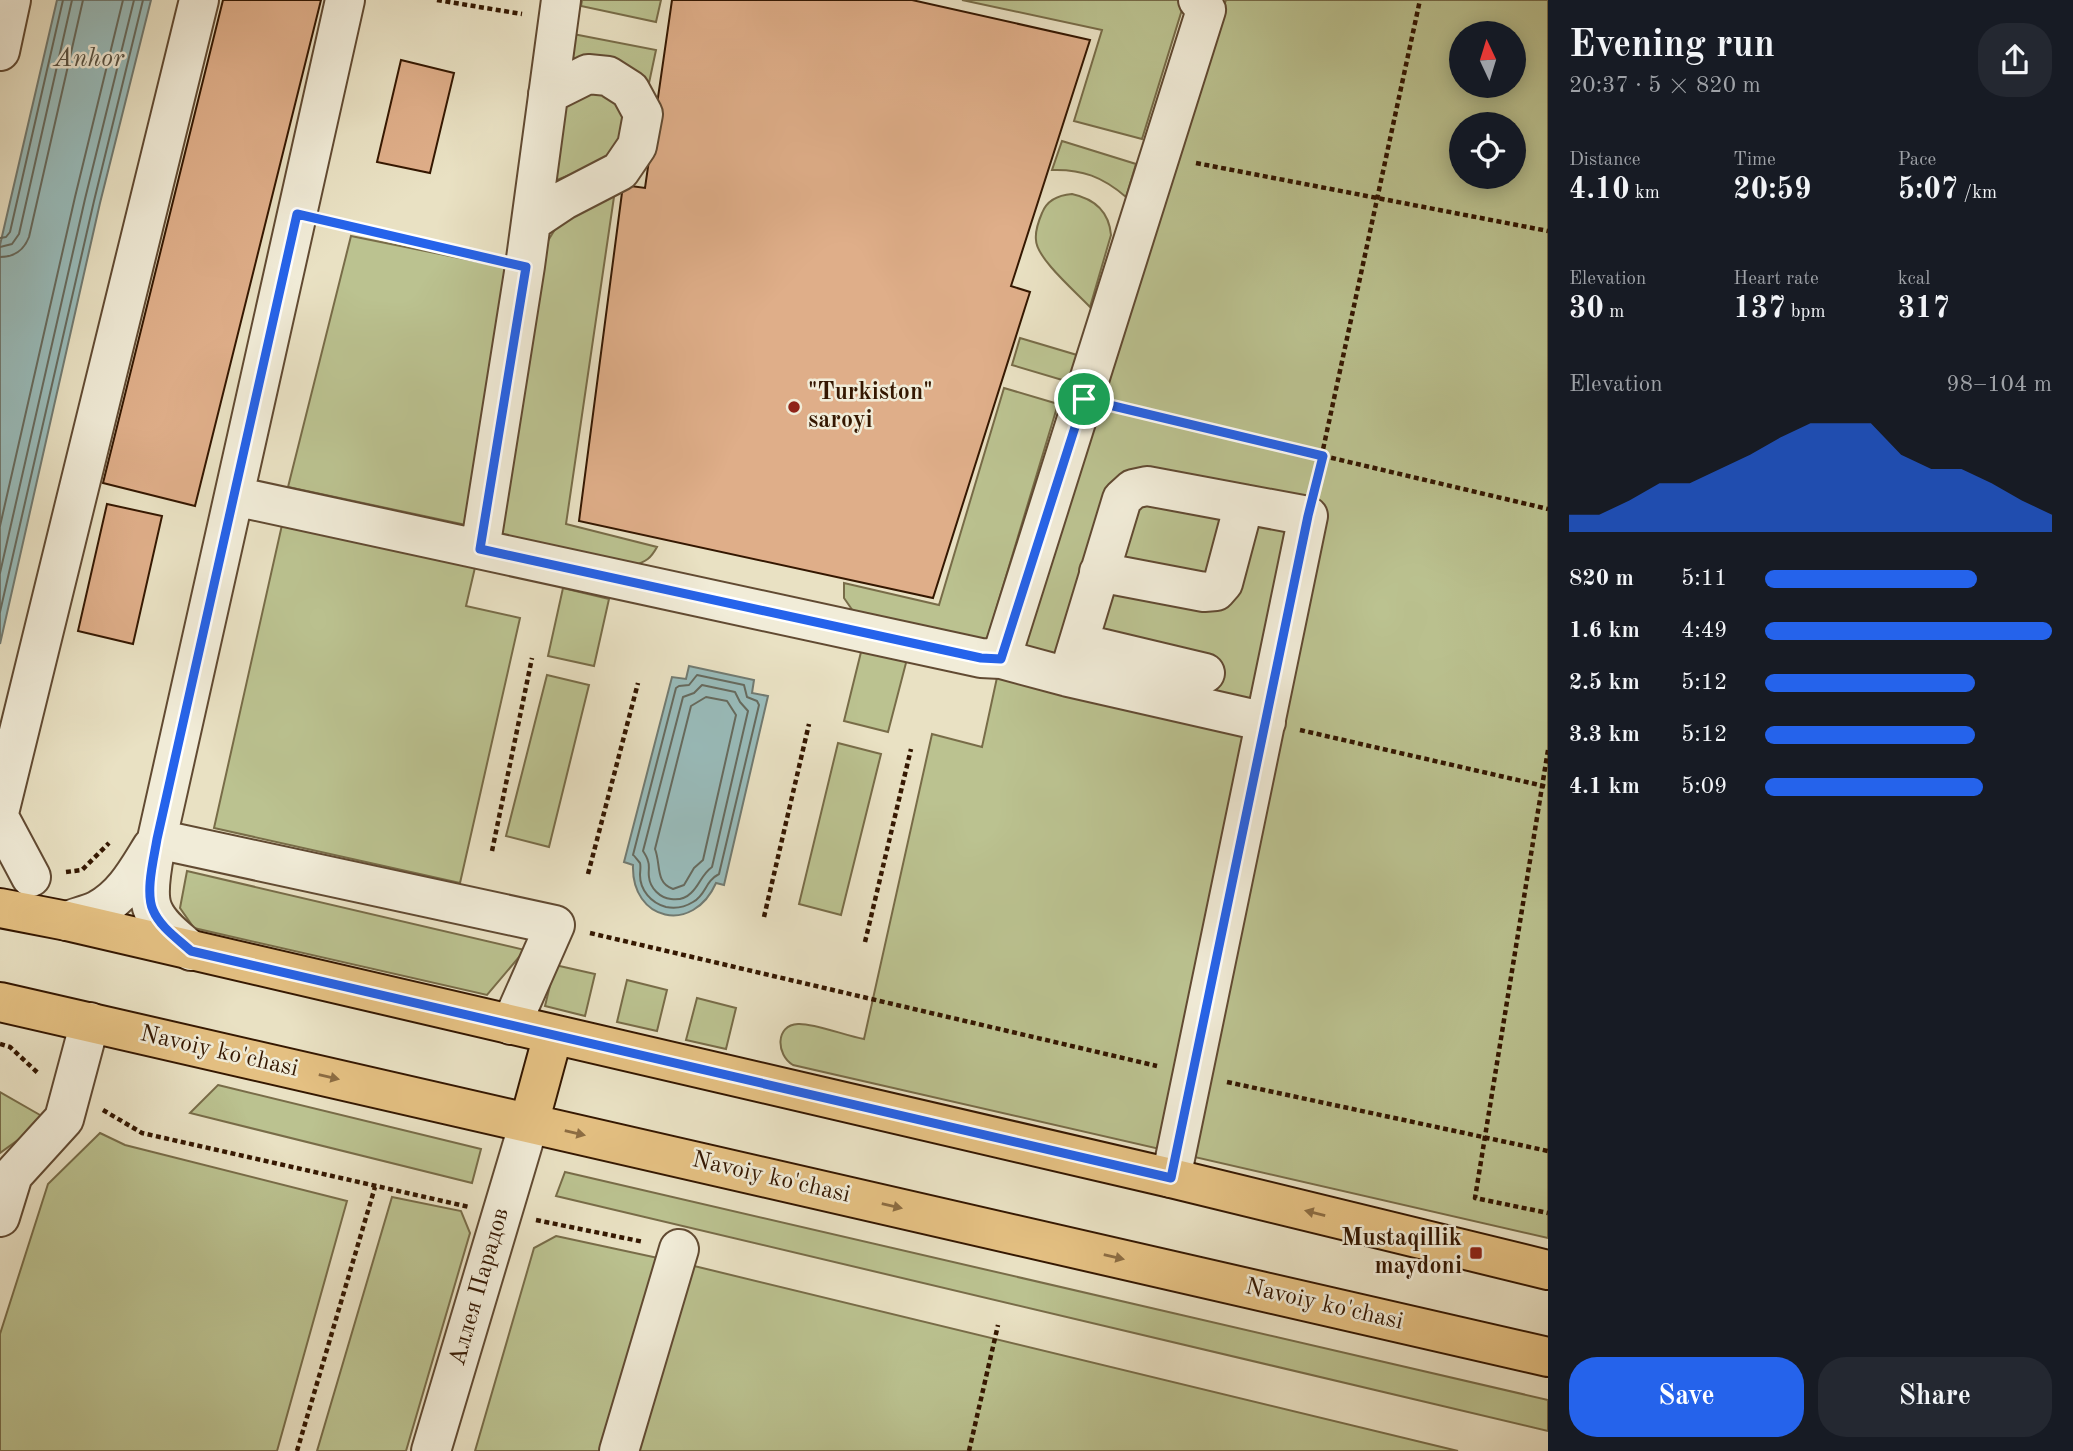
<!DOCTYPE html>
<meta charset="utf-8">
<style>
:root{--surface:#171b24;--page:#242831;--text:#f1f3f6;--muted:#9ea1a6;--accent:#2563eb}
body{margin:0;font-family:"Old Standard TT",serif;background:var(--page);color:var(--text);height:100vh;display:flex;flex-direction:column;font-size:26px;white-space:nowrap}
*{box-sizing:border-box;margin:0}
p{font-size:23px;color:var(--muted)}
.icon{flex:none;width:38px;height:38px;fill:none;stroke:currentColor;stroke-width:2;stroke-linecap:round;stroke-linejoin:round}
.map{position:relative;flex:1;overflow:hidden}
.details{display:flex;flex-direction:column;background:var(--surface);width:525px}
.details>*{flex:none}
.needle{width:46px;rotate:356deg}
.fabs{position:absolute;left:1449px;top:21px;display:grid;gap:14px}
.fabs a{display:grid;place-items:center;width:77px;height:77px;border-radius:50%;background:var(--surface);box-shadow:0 4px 18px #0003;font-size:35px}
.pin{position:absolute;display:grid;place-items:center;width:60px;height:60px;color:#fff;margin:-30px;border:4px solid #fff;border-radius:50%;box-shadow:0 2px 7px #0007}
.round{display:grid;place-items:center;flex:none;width:74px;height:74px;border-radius:28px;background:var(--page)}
.headline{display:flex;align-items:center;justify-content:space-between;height:119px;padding:0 21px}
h1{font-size:38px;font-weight:700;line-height:52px}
.stats{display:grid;grid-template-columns:repeat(3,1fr);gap:10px;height:119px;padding:7px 21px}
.stats div{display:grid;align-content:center}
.stats b{font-size:30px;font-weight:700}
.stats small{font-size:19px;font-weight:400}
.stats p{font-size:19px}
.chart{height:196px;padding:14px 21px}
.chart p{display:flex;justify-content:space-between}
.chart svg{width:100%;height:126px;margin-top:7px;fill:var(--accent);opacity:.7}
.primary-button{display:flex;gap:14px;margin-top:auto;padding:14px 21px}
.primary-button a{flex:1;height:80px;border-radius:28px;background:var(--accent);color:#fff;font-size:28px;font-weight:700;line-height:80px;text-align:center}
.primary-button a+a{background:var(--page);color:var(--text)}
ul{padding:0 21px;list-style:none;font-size:23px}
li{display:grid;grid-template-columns:112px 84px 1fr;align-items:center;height:52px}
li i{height:18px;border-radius:9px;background:var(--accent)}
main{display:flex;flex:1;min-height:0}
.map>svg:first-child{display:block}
</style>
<main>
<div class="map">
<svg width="1548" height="1451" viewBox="0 0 1548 1451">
<rect width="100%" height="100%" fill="#e9e1c3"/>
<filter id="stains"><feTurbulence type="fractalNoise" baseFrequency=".00286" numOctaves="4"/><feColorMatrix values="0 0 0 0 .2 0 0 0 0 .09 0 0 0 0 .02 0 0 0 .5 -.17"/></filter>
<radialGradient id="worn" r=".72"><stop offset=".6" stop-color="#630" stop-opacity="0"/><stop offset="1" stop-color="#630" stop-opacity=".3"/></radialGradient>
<path fill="#bbc290" stroke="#786c48" stroke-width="2" fill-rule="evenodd" d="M582,0H661L656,22L581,6Z
M962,0H1185L1142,139L1074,121L1102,30Z
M1226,0H1548V1238L793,1065C776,1055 775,1025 798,1024C814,1023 846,1036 864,1039L932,734L982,747L1001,659ZM1461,33H1514V86H1461ZM1461,124H1514V177H1461Z
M568,33L656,50L649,83L640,77L562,67Z
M609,91L628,118L611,159L544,185L556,111L569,96Z
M1062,141L1136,164L1126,197C1103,177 1082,169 1052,170Z
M615,190L566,524L657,547C651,558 646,562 634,565L498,536L543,249L557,226Z
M1072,194C1095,199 1109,211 1111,235L1090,307C1077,293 1036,258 1036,240C1035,232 1039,220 1042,213C1047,200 1059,195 1072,194Z
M351,236L519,270L480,528L288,487Z
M1020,338L1077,355L1069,382L1012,365Z
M1004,388L1058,404L985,646L853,611L844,598V583L939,605Z
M284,516L477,559L466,606L520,618L460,883L214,828Z
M563,588L609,599L594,666L548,656Z
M862,648L907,659L888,732L844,721Z
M547,675L589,685L549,847L506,836Z
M838,743L881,754L841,915L799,904Z
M187,871L525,950L487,995L194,928L180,908Z
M555,965L595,974L585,1016L545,1006Z
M627,980L667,990L657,1031L617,1022Z
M697,998L736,1008L726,1049L686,1040Z
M218,1085L481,1149L472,1183L190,1113Z
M0,1092L47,1119L0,1153Z
M100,1133L125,1145L347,1201L277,1451H0V1334L48,1184Z
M565,1172L1548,1400V1431L556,1196Z
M392,1197L461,1211L470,1233L406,1451H317Z
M556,1236L658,1258L603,1451H475L534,1248Z
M690,1265L1458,1451H635Z"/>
<path fill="#99bcbb" stroke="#717a71" stroke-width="2" d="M57,0H151L100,203L0,644V245Z
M689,666L754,680L752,693L768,696L724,885L716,883C693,935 631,921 633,865L624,862L672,677L686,679Z"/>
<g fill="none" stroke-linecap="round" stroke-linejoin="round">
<path stroke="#666a5e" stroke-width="2" d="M0,238L6,237L10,232L63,0
M0,247L12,244L19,234L72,0
M0,257C14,257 24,250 29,237L83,0
M0,526L75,197L123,0
M0,573L85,199L134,0
M0,612L94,201L143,0
M697,675L744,685L747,697L757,701L759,705L719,874C704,882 707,894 693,902C685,907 676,909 666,907C651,903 640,890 640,875C640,872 641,866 640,863C639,862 634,855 633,855L676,688L679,686L689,685Z
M702,685L735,692L740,702L748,711L712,867C701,875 700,885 691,893C686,898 678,900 671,899C660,898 650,888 649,877C648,872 650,866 648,861C647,857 645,854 643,851L683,697L694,693Z
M706,697L727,701L736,715L703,860L694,868L684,885L673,889C655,883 661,864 655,849L691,706Z"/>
</g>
<path fill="#dfae89" stroke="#341701" stroke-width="2" d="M223,0H321L195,506L103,483Z
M672,0H912L1090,40L1011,286L1030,292L933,598L579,521L623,185L645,188Z
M401,60L454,73L430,173L377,162Z
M107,504L162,516L133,644L78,631Z"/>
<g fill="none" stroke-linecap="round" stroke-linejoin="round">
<g stroke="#614a32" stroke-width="42">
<path id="minor" d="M0,51L11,0
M531,222L564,200L620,171L637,146L643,114L630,90L608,76L588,74L548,94
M234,496L981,658L1001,659L1068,677L1266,722
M480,549L525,266L561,0
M1099,572L1204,592L1216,591L1223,583L1244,504
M1079,643L1205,673
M1001,659L1206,10L1198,0
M1068,677L1122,499L1133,489L1147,486L1308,516L1171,1178
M0,809L199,0
M0,819L31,877
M157,839L555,925L511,1025
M67,921C77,917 88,915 98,910C124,896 137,871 152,847
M191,951C178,939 160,927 153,910C145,892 154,858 157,839L345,0
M0,1217L13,1175L64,1119L90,1022
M431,1451L529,1123
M619,1451L679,1249"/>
</g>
<g stroke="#341701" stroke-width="42">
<path id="major" d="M0,908L67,921L1171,1178L1548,1270
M0,1002L1548,1357
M529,1123L553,1035"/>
</g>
<path stroke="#341701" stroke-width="4.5" stroke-dasharray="5 3.5" stroke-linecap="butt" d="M437,0L522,14
M1196,163L1548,231
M332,222L490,258
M1116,407L1548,509
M1316,482L1420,0
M1300,730L1548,787
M1548,750L1475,1198L1548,1213
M492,851L532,658
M66,872L82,870L109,843
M588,874L638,683
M764,917L809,724
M590,933L1157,1066
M865,942L911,749
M0,1044L10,1047L39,1074
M1227,1082L1548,1151
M103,1110L142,1133L469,1207
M536,1220L644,1242
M297,1451L375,1187
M969,1451L998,1325"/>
<use href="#minor" stroke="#f1ecd8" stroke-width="38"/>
<use href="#major" stroke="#e4c082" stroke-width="38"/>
</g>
<defs><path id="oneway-solid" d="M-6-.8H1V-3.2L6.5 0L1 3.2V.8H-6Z" transform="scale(1.75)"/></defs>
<g fill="#8c6c42">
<use href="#oneway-solid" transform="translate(329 1077) rotate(13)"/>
<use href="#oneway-solid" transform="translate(575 1133) rotate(13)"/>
<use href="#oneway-solid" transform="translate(892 1206) rotate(13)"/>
<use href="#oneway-solid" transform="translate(1315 1213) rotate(-166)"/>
<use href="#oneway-solid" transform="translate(1114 1257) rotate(13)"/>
</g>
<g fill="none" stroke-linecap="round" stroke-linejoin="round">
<g stroke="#fff" stroke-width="14">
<path id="route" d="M297,214L526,267L480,549L981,658L1001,659L1084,399L1323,456L1308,516L1171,1178L191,951C178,939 160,927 153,910C145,892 154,858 157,839Z"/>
</g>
<use href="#route" stroke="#2563eb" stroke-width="9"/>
</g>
<g fill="#8f2418" stroke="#f1ecd8" stroke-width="2.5">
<circle cx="794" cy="407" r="7"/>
<rect x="1469" y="1246" width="14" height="14" rx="3.5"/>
</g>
<g text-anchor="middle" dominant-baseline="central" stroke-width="5" stroke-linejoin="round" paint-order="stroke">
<g font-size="24" font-weight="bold" fill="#341701" stroke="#f1ecd8" text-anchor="start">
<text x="808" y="393">"Turkiston"<tspan x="808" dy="28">saroyi</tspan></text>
<text x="1462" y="1239" text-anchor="end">Mustaqillik<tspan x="1462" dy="28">maydoni</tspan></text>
</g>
<g font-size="24" fill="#341701" stroke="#f1ecd8">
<text transform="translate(219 1052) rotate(13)">Navoiy ko'chasi</text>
<text transform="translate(771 1178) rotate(13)">Navoiy ko'chasi</text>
<text transform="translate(480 1287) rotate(-74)">Аллея Парадов</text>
<text transform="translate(1324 1305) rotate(13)">Navoiy ko'chasi</text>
</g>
<g font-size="26" font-style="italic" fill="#575142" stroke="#f1ecd8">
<text x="89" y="59">Anhor</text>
</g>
</g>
<rect width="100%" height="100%" filter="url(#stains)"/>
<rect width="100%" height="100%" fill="url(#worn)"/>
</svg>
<div class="fabs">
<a><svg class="needle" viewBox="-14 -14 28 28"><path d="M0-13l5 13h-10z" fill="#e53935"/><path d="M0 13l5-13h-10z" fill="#9ea1a6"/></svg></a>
<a><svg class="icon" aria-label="locate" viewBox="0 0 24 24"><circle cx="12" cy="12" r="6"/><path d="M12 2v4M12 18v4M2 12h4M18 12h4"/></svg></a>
</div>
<div class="pin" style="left:1084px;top:399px;background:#1e9e55"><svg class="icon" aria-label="arrive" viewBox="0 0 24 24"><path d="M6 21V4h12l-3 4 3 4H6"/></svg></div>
</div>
<section class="details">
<div class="headline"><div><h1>Evening run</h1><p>20:37 · 5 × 820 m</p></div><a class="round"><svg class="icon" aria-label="share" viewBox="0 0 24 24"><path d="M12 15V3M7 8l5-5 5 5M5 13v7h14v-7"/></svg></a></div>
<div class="stats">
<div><p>Distance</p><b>4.10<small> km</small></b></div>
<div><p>Time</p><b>20:59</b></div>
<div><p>Pace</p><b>5:07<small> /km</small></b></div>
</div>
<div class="stats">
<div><p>Elevation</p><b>30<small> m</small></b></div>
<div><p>Heart rate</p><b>137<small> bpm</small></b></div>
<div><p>kcal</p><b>317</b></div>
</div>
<div class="chart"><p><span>Elevation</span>98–104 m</p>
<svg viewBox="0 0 160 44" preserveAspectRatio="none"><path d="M0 44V38L10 38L20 33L30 27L40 27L50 22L60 17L70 11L80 6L90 6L100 6L110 17L120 22L130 22L140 27L150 33L160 38V44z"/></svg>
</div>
<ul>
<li><b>820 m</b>5:11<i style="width:74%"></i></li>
<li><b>1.6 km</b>4:49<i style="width:100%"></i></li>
<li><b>2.5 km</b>5:12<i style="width:73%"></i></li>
<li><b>3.3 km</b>5:12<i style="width:73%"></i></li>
<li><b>4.1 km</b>5:09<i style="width:76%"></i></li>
</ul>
<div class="primary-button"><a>Save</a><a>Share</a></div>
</section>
</main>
